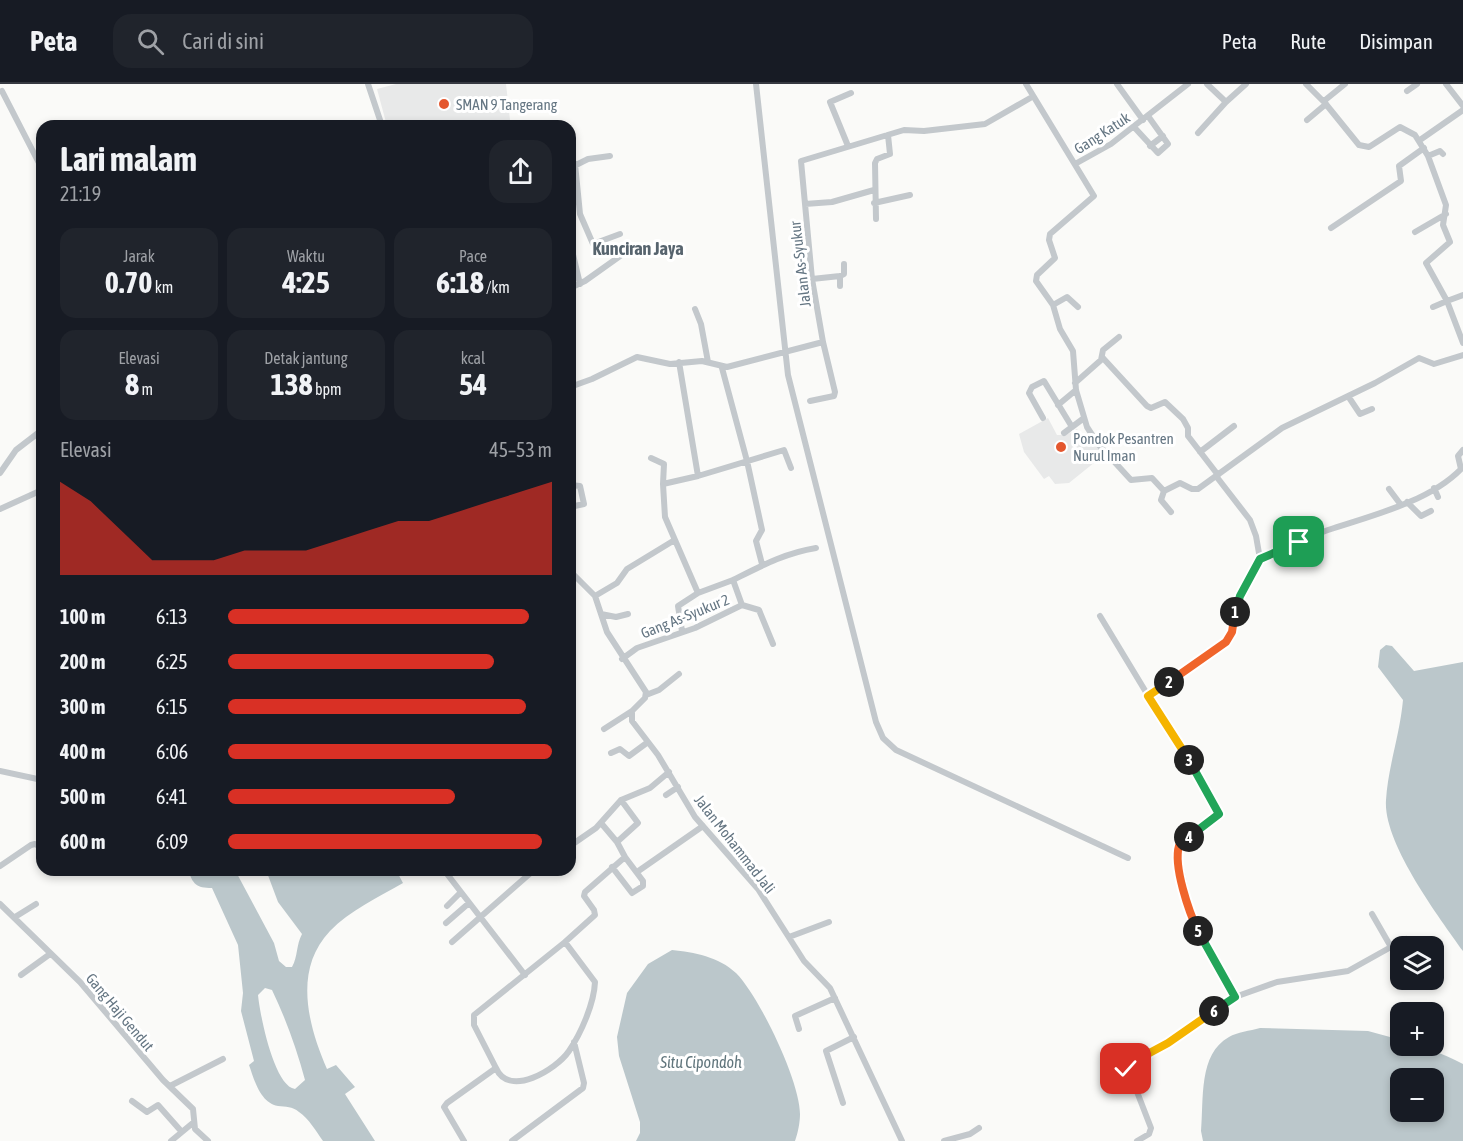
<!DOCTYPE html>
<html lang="id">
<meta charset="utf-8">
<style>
:root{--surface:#171b24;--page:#20242c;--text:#f1f3f6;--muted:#9ea1a6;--line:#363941;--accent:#d93025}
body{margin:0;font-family:"Asap Condensed",sans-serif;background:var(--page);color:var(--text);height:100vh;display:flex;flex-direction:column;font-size:22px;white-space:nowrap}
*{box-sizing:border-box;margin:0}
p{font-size:20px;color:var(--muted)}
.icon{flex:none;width:33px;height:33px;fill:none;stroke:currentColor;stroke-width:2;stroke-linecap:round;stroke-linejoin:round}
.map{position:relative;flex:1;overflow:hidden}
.drawer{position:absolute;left:36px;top:36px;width:540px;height:756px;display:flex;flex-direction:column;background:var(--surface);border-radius:18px;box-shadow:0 3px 9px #0003}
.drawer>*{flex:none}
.tools{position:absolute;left:1390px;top:852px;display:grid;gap:12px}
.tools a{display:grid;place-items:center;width:54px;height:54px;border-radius:12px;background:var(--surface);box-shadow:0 3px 9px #0003;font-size:30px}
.pin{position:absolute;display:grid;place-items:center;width:51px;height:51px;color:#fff;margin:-26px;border-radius:12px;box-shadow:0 3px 9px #0006}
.km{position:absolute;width:30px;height:30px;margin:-15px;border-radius:50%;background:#222;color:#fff;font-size:16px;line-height:30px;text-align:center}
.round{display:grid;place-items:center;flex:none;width:63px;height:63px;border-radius:18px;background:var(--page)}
.head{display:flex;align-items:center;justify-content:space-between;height:102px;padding:0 24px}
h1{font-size:33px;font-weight:700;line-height:45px}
.metrics{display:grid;grid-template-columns:repeat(3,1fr);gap:9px;height:102px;padding:6px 24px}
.metrics div{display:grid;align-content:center;border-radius:15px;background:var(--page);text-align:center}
.metrics b{font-size:30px;font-weight:700}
.metrics small{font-size:16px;font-weight:400}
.metrics p{font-size:16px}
.chart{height:168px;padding:12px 24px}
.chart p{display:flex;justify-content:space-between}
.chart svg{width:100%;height:108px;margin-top:6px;fill:var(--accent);opacity:.7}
ul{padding:0 24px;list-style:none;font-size:20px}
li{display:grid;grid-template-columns:96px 72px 1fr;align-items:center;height:45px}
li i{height:15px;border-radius:8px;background:var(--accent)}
header{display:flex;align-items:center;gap:36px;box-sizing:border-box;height:84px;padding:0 30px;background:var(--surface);border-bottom:2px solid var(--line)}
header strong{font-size:28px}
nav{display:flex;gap:33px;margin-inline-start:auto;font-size:21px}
.search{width:420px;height:54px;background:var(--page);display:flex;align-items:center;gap:15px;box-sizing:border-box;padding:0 21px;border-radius:18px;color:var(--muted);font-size:22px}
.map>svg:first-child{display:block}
</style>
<header>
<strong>Peta</strong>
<div class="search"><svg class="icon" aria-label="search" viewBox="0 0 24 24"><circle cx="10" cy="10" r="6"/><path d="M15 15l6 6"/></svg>Cari di sini</div>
<nav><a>Peta</a><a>Rute</a><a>Disimpan</a></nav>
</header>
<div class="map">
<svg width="1463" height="1057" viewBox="0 0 1463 1057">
<rect width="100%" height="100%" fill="#fafaf8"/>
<path fill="#e8e9e9" d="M396,0H506L510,36L514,42H387L377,5Z
M1048,334L1057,351H1066L1077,345L1085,358L1092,353L1105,370L1069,399L1055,400L1049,392L1044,395L1024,368L1019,350Z"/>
<path fill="#bbc7cb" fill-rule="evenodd" d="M1386,561L1392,562L1414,587L1463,578V867C1439,833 1383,759 1386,716C1388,683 1400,650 1403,616L1378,583L1380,566Z
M188,786H235L274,859L279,877L286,883H292C298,872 296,861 302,850L278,818L266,786H295L297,790L307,786H396L403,799C379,813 349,827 330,847C293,886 308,941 327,985L336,981L355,1003L345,1010L375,1057H323C316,1047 309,1035 299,1028C292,1022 286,1023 278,1022C260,1019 254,995 249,981L254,977L241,927L243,909L238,861L212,804C196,804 193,800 188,786ZM265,904L272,906C286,935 297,966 305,996L295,1005C274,1002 260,931 258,911Z
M672,866C694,868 719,873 736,889C759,912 800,997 800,1030C800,1038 798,1049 795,1057H636L640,1049V1038L619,972L617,953L627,909L648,880Z
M1260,944L1368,947L1401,956V962C1426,962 1441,969 1463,980V1057H1203L1201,1047C1204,1016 1198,970 1229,953C1237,948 1250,947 1260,944ZM1434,994V1028H1401V994Z"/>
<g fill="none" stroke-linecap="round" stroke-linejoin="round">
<path stroke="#c3c8cc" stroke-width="6" d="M368,0L382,42
M756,0L788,291L876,638L883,654L896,666L1128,774
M1026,0L1094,112L1050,150L1049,156L1055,174L1037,191L1036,197L1053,221L1060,245L1073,267L1076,306L1087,343L1098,360L1131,396L1152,394L1164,407L1180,399L1192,405H1198L1282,344L1375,299L1419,274L1434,280L1463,271
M1117,0L1143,36
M1207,0L1226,18L1246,0
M1306,0L1325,19L1359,61L1369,63L1400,43L1415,51L1428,72L1446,121L1443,141L1450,158L1426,179L1447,217L1433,223
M1446,0L1463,22
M2,7L42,85
M1407,7L1417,0
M1324,17L1345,0
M1307,36L1326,20
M1134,43L1158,69L1168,60L1148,32
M1198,49L1226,18
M1420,56L1463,26
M848,62L830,18L851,9
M1150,62L1163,52
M1428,72L1440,67L1443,70
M575,80L580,130L593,160L620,150
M1075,80L1111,60L1188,0
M570,84L588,75L610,72
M874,119L910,111
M805,120L832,118L874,106
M876,135L875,79L877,75L890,70L888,51
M1331,144L1401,97L1399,82L1424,64
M1415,148L1446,130
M570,158L580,200
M840,192L844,190V180
M812,195L840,192V202
M570,204L585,197L630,165
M1463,211L1447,217L1463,259
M1053,221L1067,213L1078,223
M695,225L701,240L708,278
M1102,273L1147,322L1151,324L1165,318L1183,335L1188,344V352L1218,391
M679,278L698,392L663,400L665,433L698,509L678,522L682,547
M722,284L747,377L762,446L756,457L762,480
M1075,299L1101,276L1103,266L1119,253
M570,303L592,295L637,273L670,280L702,277L727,283L823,258
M1348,312L1360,330L1372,325
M810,317L834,312L835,308L823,258L812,195L801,77L904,46L924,47L985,40L1032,13
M1058,321L1076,306
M1043,334L1029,309L1032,303L1044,297L1072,343
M1064,349L1084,334
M1200,368L1234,342
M651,374L664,380L663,400
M0,389L16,366L42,346
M698,392L784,366L791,384
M570,401L580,402L584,420L570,423
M1434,404L1438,413
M1389,405L1401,421
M1164,407L1161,416L1171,428
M1407,418L1421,432L1431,427
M0,425L42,406
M1260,475C1283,466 1305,454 1328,446C1370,432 1429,418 1461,385L1458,372L1463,366
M570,487L595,512L607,548L646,608L645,614L632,627V637L658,671L695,733L758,805L804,877L830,904L902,1057
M733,496C761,482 785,469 816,464
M698,509L733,496L742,521
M595,512L617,499L627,485L673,457
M601,530L616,533L628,530
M1100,532L1219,729L1218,734L1182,758L1178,771L1192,835L1235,913
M622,575L637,564L695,544L742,521L759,526L773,560
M646,611L659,606L679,590
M1148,612L1230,553L1240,512L1260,475L1256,452L1250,436L1216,392
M604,645L632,627
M611,669L620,665L629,672L648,658
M0,687L42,696
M666,711L678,703
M601,739L617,758
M570,762L596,744L621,716L650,704L669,688
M0,782L31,761L35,760L42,764
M612,783L632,809L643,802V797L625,773
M444,786L525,891
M637,788L703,742
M0,820L80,898L163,996L193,1025L195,1045L208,1057
M447,822L460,809
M15,833L36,820
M446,839L469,819
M789,853L829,838
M452,858L534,786
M1391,863L1406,855
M21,891L50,870
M799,945L795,932L835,914
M496,984L474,941V931L565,858
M170,1002L223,975
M132,1017L147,1028L158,1021L181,1047
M843,1019L826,967L854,953
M171,1057L194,1038
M464,1057L444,1023L447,1019L496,984C509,1014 556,986 569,967C581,949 594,920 595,898L565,858L595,831L594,826L584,812L585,808L625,773L617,758L638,739L621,716
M512,1057L583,1004L584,999L574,958
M944,1057L970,1050L979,1044
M1137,1057L1149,1050L1151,1044L1127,982L1169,959L1235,913L1277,898L1348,887L1391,863L1372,830"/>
</g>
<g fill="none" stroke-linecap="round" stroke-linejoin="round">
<g stroke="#fff" stroke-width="12">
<path id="split-1" d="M1235,528L1240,512L1260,475L1299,458"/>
</g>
<g stroke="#fff" stroke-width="12">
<path id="split-2" d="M1169,598L1226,558L1232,548L1235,528"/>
</g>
<g stroke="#fff" stroke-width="12">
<path id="split-3" d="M1169,598L1148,612L1189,676"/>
</g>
<g stroke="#fff" stroke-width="12">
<path id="split-4" d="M1189,753L1219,730L1189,676"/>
</g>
<g stroke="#fff" stroke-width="12">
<path id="split-5" d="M1189,753L1179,762C1173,782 1189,828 1198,847"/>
</g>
<g stroke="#fff" stroke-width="12">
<path id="split-6" d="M1198,847L1235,913L1214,927"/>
</g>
<g stroke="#fff" stroke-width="12">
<path id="split-7" d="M1126,985L1129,980L1168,959L1214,927"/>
</g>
<use href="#split-1" stroke="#22a559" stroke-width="8"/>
<use href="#split-2" stroke="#f0652b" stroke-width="8"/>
<use href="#split-3" stroke="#f5b400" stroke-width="8"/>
<use href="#split-4" stroke="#22a559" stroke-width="8"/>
<use href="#split-5" stroke="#f0652b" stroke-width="8"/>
<use href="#split-6" stroke="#22a559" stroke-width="8"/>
<use href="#split-7" stroke="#f5b400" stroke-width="8"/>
</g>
<g fill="#e4572e" stroke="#fff" stroke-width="2">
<circle cx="444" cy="20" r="6"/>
<circle cx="1061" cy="363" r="6"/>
</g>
<g text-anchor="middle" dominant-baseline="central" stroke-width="6" stroke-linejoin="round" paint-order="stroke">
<g font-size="15" fill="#657683" stroke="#fff" text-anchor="start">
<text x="456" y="20">SMAN 9 Tangerang</text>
<text x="1073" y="354">Pondok Pesantren<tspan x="1073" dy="17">Nurul Iman</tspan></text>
</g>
<g font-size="15" fill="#657683" stroke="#fff">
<text transform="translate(1102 49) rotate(-33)">Gang Katuk</text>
<text transform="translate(800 180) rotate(-97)">Jalan As-Syukur</text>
<text transform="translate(685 532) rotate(-22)">Gang As-Syukur 2</text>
<text transform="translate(735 760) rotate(52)">Jalan Mohammad Jali</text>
<text transform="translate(120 928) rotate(50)">Gang Haji Gendut</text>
</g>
<g font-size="16" font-style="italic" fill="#60757c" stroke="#fff">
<text x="701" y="978">Situ Cipondoh</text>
</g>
<g font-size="18" font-weight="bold" fill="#57646e" stroke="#fff">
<text x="638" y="164">Kunciran Jaya</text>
</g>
</g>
</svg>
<div class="tools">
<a><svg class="icon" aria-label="layers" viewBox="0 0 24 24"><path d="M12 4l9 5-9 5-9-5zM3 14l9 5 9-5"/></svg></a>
<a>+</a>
<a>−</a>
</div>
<div class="pin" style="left:1299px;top:458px;background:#1e9e55"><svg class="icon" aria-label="arrive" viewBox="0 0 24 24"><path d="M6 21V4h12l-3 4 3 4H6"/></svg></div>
<div class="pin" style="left:1126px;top:985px;background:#d93025"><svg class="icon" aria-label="check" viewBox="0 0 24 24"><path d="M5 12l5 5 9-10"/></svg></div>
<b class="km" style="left:1235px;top:528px">1</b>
<b class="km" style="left:1169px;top:598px">2</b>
<b class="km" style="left:1189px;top:676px">3</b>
<b class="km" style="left:1189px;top:753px">4</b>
<b class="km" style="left:1198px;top:847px">5</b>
<b class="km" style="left:1214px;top:927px">6</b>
<section class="drawer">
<div class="head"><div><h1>Lari malam</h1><p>21:19</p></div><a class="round"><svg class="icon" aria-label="share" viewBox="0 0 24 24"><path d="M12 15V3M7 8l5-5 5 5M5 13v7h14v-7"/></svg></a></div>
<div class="metrics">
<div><p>Jarak</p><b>0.70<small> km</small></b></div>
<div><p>Waktu</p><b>4:25</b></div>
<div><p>Pace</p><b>6:18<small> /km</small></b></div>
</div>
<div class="metrics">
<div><p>Elevasi</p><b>8<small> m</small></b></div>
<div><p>Detak jantung</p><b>138<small> bpm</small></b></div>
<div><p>kcal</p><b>54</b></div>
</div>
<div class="chart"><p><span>Elevasi</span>45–53 m</p>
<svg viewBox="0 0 160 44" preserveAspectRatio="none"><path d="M0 44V6L10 14L20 26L30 38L40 38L50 38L60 34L70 34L80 34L90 30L100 26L110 22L120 22L130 18L140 14L150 10L160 6V44z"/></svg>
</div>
<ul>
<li><b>100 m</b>6:13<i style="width:93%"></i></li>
<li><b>200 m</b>6:25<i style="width:82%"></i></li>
<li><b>300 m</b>6:15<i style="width:92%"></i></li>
<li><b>400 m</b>6:06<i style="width:100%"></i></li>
<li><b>500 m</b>6:41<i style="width:70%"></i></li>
<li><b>600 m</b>6:09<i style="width:97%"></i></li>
</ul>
</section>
</div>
